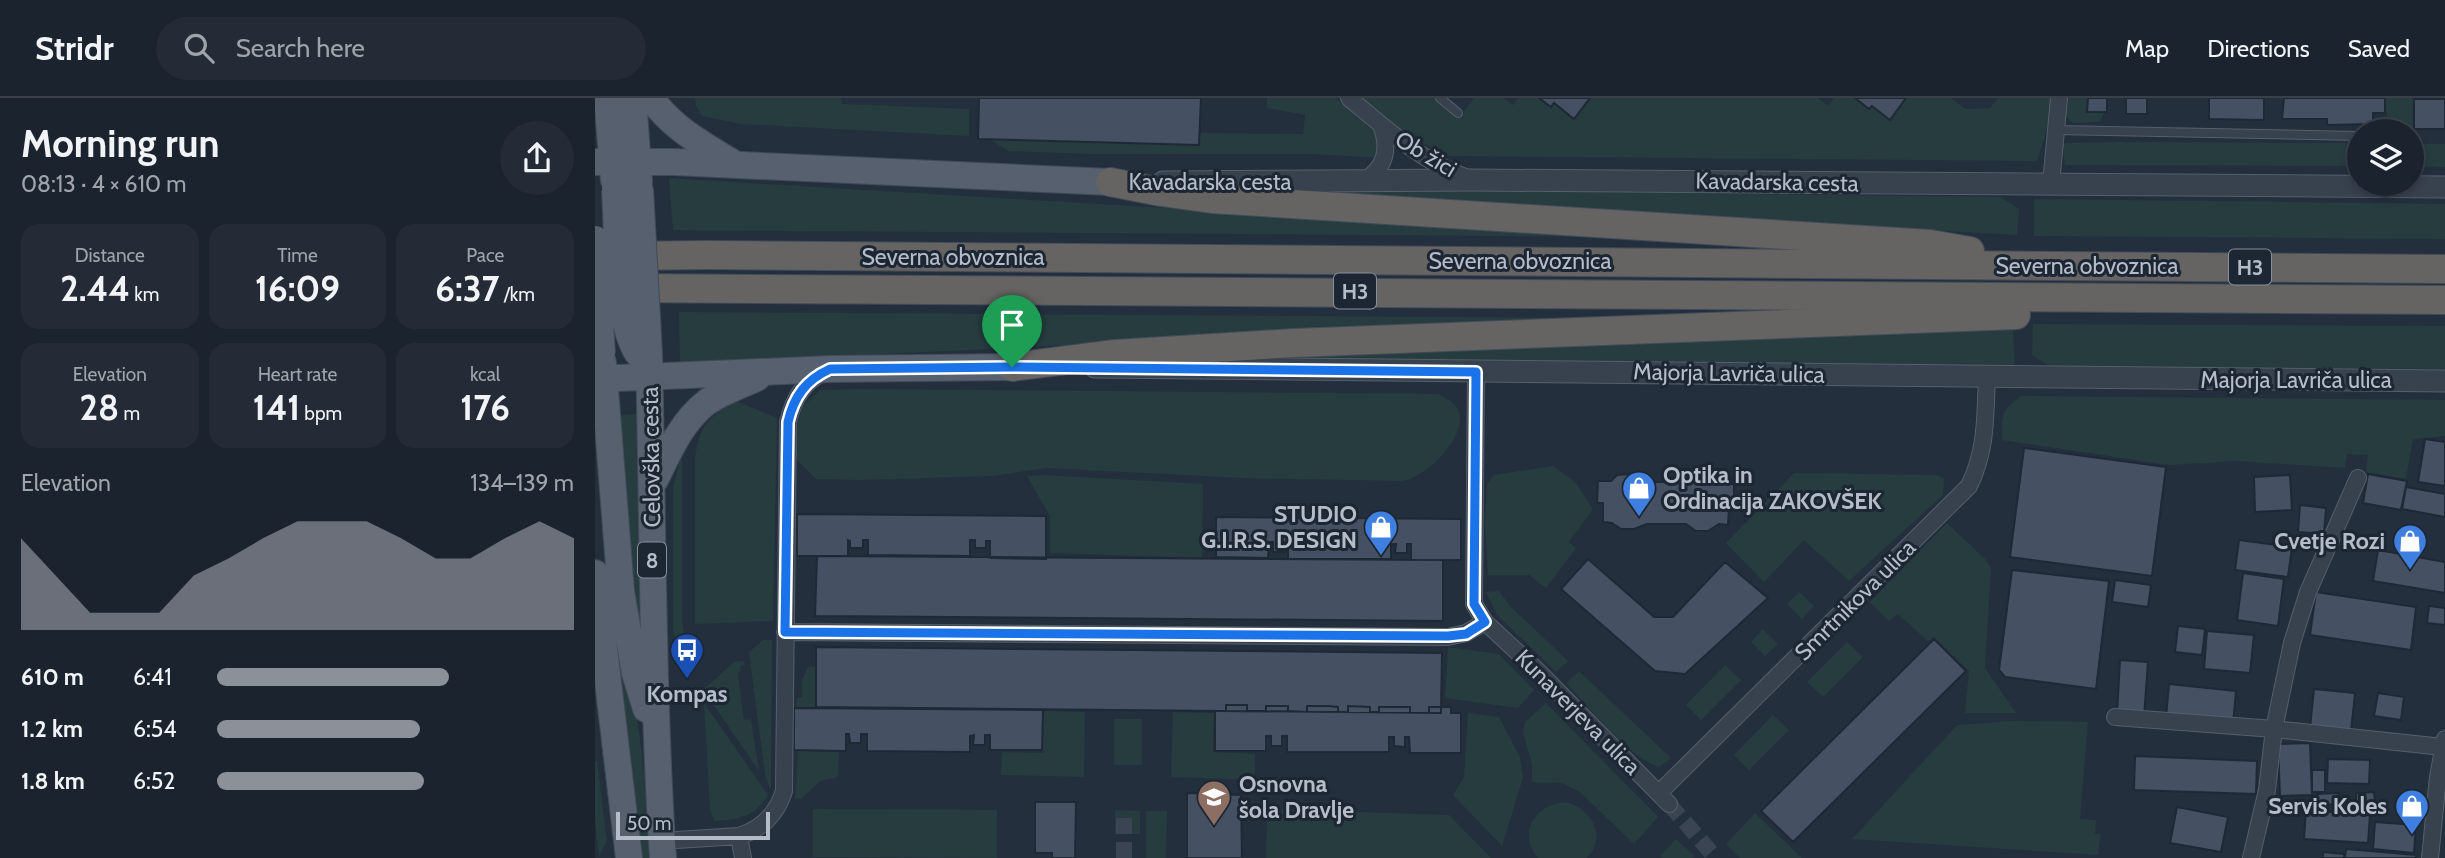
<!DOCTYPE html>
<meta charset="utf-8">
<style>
:root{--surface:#1b232e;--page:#242b36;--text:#f1f3f6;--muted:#a0a4aa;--line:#39404a;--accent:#8c9099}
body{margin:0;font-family:Cabin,sans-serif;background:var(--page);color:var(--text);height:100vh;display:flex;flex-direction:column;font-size:26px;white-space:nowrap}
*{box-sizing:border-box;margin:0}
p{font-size:23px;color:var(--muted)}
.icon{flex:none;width:38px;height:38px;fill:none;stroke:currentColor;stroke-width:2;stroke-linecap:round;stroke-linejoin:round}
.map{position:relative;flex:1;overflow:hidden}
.panel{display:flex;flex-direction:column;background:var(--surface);width:595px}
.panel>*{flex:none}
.controls{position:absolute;left:1752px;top:21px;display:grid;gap:14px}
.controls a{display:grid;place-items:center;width:77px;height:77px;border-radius:50%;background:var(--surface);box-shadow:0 4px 10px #0003,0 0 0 2px var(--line);font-size:35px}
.scale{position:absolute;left:21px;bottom:18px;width:154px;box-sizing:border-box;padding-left:7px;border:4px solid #b4bcc9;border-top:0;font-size:19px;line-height:24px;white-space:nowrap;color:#b4bcc9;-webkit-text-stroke:5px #1d2633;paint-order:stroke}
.pin{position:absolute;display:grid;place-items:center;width:60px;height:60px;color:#fff;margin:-72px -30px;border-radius:50% 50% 50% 0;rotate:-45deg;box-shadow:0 0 7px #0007}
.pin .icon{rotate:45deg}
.round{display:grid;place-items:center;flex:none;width:74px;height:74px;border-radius:37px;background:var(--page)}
.headline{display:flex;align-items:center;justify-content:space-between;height:119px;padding:0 21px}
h1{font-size:38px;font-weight:700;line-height:52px}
.figures{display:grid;grid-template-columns:repeat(3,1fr);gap:10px;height:119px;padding:7px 21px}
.figures div{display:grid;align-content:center;border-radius:18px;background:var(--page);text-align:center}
.figures b{font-size:35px;font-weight:700}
.figures small{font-size:19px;font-weight:400}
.figures p{font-size:19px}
.chart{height:196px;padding:14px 21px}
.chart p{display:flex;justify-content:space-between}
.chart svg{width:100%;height:126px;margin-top:7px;fill:var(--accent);opacity:.7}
ul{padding:0 21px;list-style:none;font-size:23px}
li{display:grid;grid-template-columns:112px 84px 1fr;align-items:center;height:52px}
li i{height:18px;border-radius:9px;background:var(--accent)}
header{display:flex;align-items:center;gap:42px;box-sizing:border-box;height:98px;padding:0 35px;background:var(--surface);border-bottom:2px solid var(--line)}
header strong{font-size:33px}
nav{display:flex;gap:38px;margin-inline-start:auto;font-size:24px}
.search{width:490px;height:63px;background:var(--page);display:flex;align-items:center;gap:18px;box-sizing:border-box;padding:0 24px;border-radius:38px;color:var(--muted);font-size:26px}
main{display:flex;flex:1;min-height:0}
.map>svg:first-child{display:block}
</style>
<header>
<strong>Stridr</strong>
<div class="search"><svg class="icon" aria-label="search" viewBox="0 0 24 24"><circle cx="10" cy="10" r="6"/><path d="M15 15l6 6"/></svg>Search here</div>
<nav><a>Map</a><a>Directions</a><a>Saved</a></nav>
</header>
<main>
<section class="panel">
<div class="headline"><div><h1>Morning run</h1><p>08:13 · 4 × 610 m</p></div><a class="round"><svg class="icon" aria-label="share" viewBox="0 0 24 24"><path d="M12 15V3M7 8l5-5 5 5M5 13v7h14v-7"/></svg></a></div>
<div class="figures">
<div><p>Distance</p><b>2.44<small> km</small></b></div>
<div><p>Time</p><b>16:09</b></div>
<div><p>Pace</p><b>6:37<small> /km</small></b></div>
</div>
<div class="figures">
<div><p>Elevation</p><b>28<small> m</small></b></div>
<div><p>Heart rate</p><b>141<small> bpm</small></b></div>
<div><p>kcal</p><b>176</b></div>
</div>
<div class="chart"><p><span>Elevation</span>134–139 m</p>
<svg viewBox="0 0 160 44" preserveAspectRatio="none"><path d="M0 44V12L10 25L20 38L30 38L40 38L50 25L60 19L70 12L80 6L90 6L100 6L110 12L120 19L130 19L140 12L150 6L160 12V44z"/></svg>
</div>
<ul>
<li><b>610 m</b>6:41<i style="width:65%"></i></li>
<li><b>1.2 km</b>6:54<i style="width:57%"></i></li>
<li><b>1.8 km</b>6:52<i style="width:58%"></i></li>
</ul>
</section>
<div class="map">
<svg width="1850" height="760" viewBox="0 0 1850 760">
<rect width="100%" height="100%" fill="#242f3e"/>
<path fill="#263c3f" d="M100,0H246L247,6L374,11V38L146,26L107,18L101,8Z
M672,0H741L781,35L786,60L715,56H495L414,53L394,41L604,47L605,35L708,36L710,17L672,10Z
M765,0H839L865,19L879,0H908L918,7L923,0H944L956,9L959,5L979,20L995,0H1223L1233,8L1239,0H1260L1274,11L1277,8L1295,21L1311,0H1356L1370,11L1395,10L1403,0H1457L1450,38L1442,63L851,58L798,28Z
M1473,0H1493L1492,14H1509L1505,24L1478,25L1471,19Z
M1790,0H1819V31L1793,29Z
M1522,44L1764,45V68L1470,67L1467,45Z
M1816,46H1850V69L1817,68Z
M74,80L1048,139L78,132Z
M649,90L1406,99L1424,111L1422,137L651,94Z
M1439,101L1850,106V141L1439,138Z
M84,214L1027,220L85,266Z
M1438,226L1850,228V271L1454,268L1437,257Z
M1418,228L1420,271L650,263L645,257Z
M266,291L843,296C851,300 861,305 864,314C872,340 831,379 808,383L647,380L452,370L398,378L263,382L221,381L201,361V334L207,309L225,292Z
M1426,298L1850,302V338L1818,341L1811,381L1771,374L1773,357L1752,356L1750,370L1643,363L1573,367L1407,342C1407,318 1405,313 1426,298Z
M141,303L182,320L178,523L100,526V360C105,327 112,320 141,303Z
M0,316L46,649L57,760H44L7,431Z
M46,316V531H43L35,483L22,317Z
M87,352V522L94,570L88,571L78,532V391Z
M958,368L980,384L998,411L974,444L981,450L951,490L934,477H893L890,425L892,386L899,377Z
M1199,375L1341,377L1349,380L1348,397L1254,483L1209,442L1169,484L1131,445Z
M448,377L608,386L607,460L455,455V418L432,378Z
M1352,425L1391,462L1396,470L1390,570L1421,615H1370L1374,573L1338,539L1333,543L1303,516L1294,523L1275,504Z
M904,493L915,508L973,563L961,574L902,517L891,494Z
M1204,494L1219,508L1207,521L1192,506Z
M1168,531L1183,546L1170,558L1156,544Z
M168,542H177L176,689H174L170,677L154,554Z
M1252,544L1268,559L1228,599L1212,584Z
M853,549L904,556L939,592L923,610L850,600Z
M149,563V567L145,568L146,573L143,574L149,622L156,621L164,673L118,606L110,590L139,564Z
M1130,567L1146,582L1106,622L1091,607Z
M221,568V609H201L202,600L207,599V582L213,569Z
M984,573L1076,660L1064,669C1033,659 995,610 971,585Z
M109,605L173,697C160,719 143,722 119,723L115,711Z
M951,605L1063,719L1039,746L985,694L967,685L937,684V666L928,635L930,624Z
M448,613L490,614L489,679L406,677L407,654L448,655Z
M578,614L619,615L618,654L660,656V682L576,679Z
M873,615L904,619L925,659L928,680L907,748L858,697L869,679Z
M1178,617L1194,632L1154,672L1139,657Z
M519,621H547V667H519Z
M1419,623L1493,624L1485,721L1501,722L1500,736H1506L1503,757L1257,741L1362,627Z
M203,653L244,654L243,679L225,683L206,701L200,700Z
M0,663H2L12,742L4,759L0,721Z
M971,704C996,711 1013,738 992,760H943C921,734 941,706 971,704Z
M218,711L402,712V760L218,759Z
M672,711L854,717L896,760H671Z
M520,712L545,713V736H520Z
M551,713H572L571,760H551Z
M1160,715L1207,760H1145L1131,746Z
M1081,741L1100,758L1098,760H1067L1065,758Z"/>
<path fill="#455162" stroke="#1f2835" stroke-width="2" d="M384,0H606L604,47L383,41Z
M944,0H995L979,21L959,5L956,9Z
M1260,0H1311L1295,22L1277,8L1274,11Z
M1493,0H1512V14H1492Z
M1531,0H1552V16H1531Z
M1614,0H1669V22L1614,21Z
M1689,0H1790V15H1778V26L1732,27V21H1687Z
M1819,1H1850V31H1819Z
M1830,341L1850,344V388L1823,384Z
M1429,350L1571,369L1557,478L1415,459Z
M1036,376L1051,384H1089L1100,378H1113L1125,386H1139V409L1134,408L1133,427L1124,426L1113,433H1101L1091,426H1052L1039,431H1026L1017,425L1008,424V405H1002L1003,383H1016L1022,377Z
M1773,376L1812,383L1806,412L1768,405Z
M1695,377L1697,412L1660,414L1659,379Z
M1811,389L1850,396V419L1807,411Z
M1705,407L1731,410L1729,436L1703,434Z
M202,416L451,418V461L395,460V443H391V450H380V442H375V458L273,457V442H268V450H255V443L253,442V458H202Z
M621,419L866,421V462H816V446H812V455H800L801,446H796V461H693V445L689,444V454H678V444H674L673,460L621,459Z
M1644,442L1697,449L1693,479L1640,472Z
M1783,452L1850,464V495L1778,483Z
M222,458L848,462V523L220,518Z
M993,461L1059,519H1078L1130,464L1173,500L1090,576L1060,573L966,491Z
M1417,472L1514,483L1501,591L1410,579L1404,572Z
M1648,475L1689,481L1683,528L1642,522Z
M1520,482L1556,487L1553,509L1517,504Z
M1721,494L1821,509L1816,552L1715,537Z
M1834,508L1850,510V527L1832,525Z
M1583,528L1610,531L1607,557L1580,554Z
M1612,533L1659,537L1655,575L1609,571Z
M1339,541L1371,573L1198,744L1166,713Z
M221,549L847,555L846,615L221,609Z
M1525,562L1553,564L1549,619L1522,617Z
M1574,586L1641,593L1638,626L1571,619Z
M1719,591L1760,595L1756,634L1715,630Z
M1783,595L1809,599L1806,622L1779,618Z
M631,607H652V613H671V608H693V613L712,614V608H733L743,609V614H753V608L775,609V614H784V609H815V615H834V609H856V615H866V655H815L814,639H810V649L799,648V639H794V654H692V638H687V648H676V638H671V653H620V613H631Z
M199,610L448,612L447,652H395V637H390V647H378L379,637L375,638V654L272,653V636H266V645H255L254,636H251V653L199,652Z
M1715,645L1717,697L1685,698L1683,646Z
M1540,658L1662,663L1661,696L1539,692Z
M1733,661L1775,662L1774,686L1732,685Z
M1717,672H1730V694H1717Z
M1779,694L1780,704L1761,705V695Z
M592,695L646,697L647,760H592Z
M1744,695L1745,706L1723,707L1722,696Z
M440,704H481L480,760H457V755H440Z
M1582,709L1633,719L1626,754L1575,745Z
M1711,712L1775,717L1773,745L1709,741Z
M1780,724L1821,727L1819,755L1778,751Z
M1751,751L1821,757V760H1750Z
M1728,754L1749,756V760H1728Z"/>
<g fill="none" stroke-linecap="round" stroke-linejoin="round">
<path stroke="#3a4453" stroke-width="16" stroke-dasharray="16 8" stroke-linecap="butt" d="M1074,706L1121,760
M529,760V716"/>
<g stroke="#565f6c" stroke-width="10">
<path id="service" d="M845,0L863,15
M1460,32L1764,38"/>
</g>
<g stroke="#565f6c" stroke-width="18">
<path id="minor" d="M754,0C790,30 826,63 870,79
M769,83C791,69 795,51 786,27
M1456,86L1464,0
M890,524L943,573L1074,706
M190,534L853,539L871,535L890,524L879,506L881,274
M1520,619L1679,631L1848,649
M1064,695L1374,388C1392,351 1390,319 1392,278
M144,738C167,731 182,715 189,693L193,324C198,302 208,283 230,274
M66,743L144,738L148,760
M1656,760L1672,692L1679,631L1697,545L1713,494L1763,380
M1835,760L1843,679L1850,641"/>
</g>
<g stroke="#565f6c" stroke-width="23">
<path id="tertiary" d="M568,84L877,82L1850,89
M500,269L1850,283"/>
</g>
<g stroke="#414a57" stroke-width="28">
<path id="primary" d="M12,0L19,82
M38,0L44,83
M56,0C77,30 107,46 138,65
M0,64H79L515,84
M54,256C58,424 57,592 68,760
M8,265L26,493L40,575L51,611
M0,281L235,271L417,269
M60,382C74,354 86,324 112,304C127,294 146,287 162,280
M0,475L34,760"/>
</g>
<g stroke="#434c59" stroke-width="30">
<path id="trunk" d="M515,84L566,94L617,101L1335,146L1375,153
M26,158L112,157L1850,171
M27,190L1850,202
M417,269L520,256L699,245L1421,217"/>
</g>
<use href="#service" stroke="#38414e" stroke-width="8"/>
<use href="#minor" stroke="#38414e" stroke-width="16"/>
<use href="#tertiary" stroke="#38414e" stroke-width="21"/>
<use href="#primary" stroke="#56606e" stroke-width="26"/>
<use href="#trunk" stroke="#656462" stroke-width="28"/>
<g stroke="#414a57" stroke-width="28" stroke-linecap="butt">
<path id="primary-bridge" d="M45,91L54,256
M20,92C23,136 20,221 43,256
M0,141L7,256"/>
</g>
<use href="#primary-bridge" stroke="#56606e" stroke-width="26"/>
</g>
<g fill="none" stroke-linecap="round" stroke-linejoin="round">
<g stroke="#fff" stroke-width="14">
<path id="route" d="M417,269L881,274L879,506L890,524L871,536L853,538L190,534L193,324C199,298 211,282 235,271Z"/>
</g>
<use href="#route" stroke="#1a73e8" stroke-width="9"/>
</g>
<defs>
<g id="shop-pin" transform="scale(1.75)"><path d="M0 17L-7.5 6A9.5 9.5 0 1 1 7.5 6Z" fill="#3f7fe0" stroke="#1d2633"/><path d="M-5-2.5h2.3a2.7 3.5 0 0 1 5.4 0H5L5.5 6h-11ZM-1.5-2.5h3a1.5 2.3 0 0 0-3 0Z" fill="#fff"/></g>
<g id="bus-pin" transform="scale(1.75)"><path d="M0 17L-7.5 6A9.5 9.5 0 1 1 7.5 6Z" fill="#1a4fb4" stroke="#1d2633"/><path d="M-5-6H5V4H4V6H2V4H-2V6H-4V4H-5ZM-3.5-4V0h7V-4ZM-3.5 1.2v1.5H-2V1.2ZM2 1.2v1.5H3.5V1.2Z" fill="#fff"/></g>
<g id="school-pin" transform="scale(1.75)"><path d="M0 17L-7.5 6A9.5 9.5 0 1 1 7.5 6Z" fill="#8d6e63" stroke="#1d2633"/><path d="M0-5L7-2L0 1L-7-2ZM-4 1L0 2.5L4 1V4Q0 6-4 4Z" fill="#fff"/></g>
</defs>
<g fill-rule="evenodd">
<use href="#shop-pin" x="1044" y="390"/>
<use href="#shop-pin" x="786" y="429"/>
<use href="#shop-pin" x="1815" y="443"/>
<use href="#bus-pin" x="92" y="552"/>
<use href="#school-pin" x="619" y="699"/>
<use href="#shop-pin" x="1817" y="708"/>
</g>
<g text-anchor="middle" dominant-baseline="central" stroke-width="6" stroke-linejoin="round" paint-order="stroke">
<g fill="#1d2633" stroke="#878f9c" stroke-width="2">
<rect x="1634" y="151.5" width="42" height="35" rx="5"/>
<rect x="739" y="175.5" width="42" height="35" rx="5"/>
<rect x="43" y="444.5" width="28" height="35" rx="5"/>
</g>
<g font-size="21" font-weight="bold" fill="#b4bcc9">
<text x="1655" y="169">H3</text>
<text x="760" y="193">H3</text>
<text x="57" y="462">8</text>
</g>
<g font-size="23" fill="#b4bcc9" stroke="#1d2633">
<text transform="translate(831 56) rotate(31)">Ob žici</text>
<text x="615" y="84">Kavadarska cesta</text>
<text transform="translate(1182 84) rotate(1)">Kavadarska cesta</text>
<text x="358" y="159">Severna obvoznica</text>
<text x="925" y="163">Severna obvoznica</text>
<text x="1492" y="168">Severna obvoznica</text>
<text transform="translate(1134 275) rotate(1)">Majorja Lavriča ulica</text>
<text x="1701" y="282">Majorja Lavriča ulica</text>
<text transform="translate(56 359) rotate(-91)">Celovška cesta</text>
<text transform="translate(1260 502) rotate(-45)">Smrtnikova ulica</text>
<text transform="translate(983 614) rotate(45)">Kunaverjeva ulica</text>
</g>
<g font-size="23" font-weight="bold" fill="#b4bcc9" stroke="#1d2633" text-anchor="end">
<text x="1068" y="377" text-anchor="start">Optika in<tspan x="1068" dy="26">Ordinacija ZAKOVŠEK</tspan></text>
<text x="762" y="416">STUDIO<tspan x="762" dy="26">G.I.R.S. DESIGN</tspan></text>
<text x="1790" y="443">Cvetje Rozi</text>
<text x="92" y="596" text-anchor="middle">Kompas</text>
<text x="644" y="686" text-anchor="start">Osnovna<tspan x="644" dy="26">šola Dravlje</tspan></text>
<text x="1792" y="708">Servis Koles</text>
</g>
</g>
</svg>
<div class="controls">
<a><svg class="icon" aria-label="layers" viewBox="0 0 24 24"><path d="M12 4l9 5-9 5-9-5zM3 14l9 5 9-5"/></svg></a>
</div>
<div class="scale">50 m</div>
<div class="pin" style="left:417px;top:269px;background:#1e9e55"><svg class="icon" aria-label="arrive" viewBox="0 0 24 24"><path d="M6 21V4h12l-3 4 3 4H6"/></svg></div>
</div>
</main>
